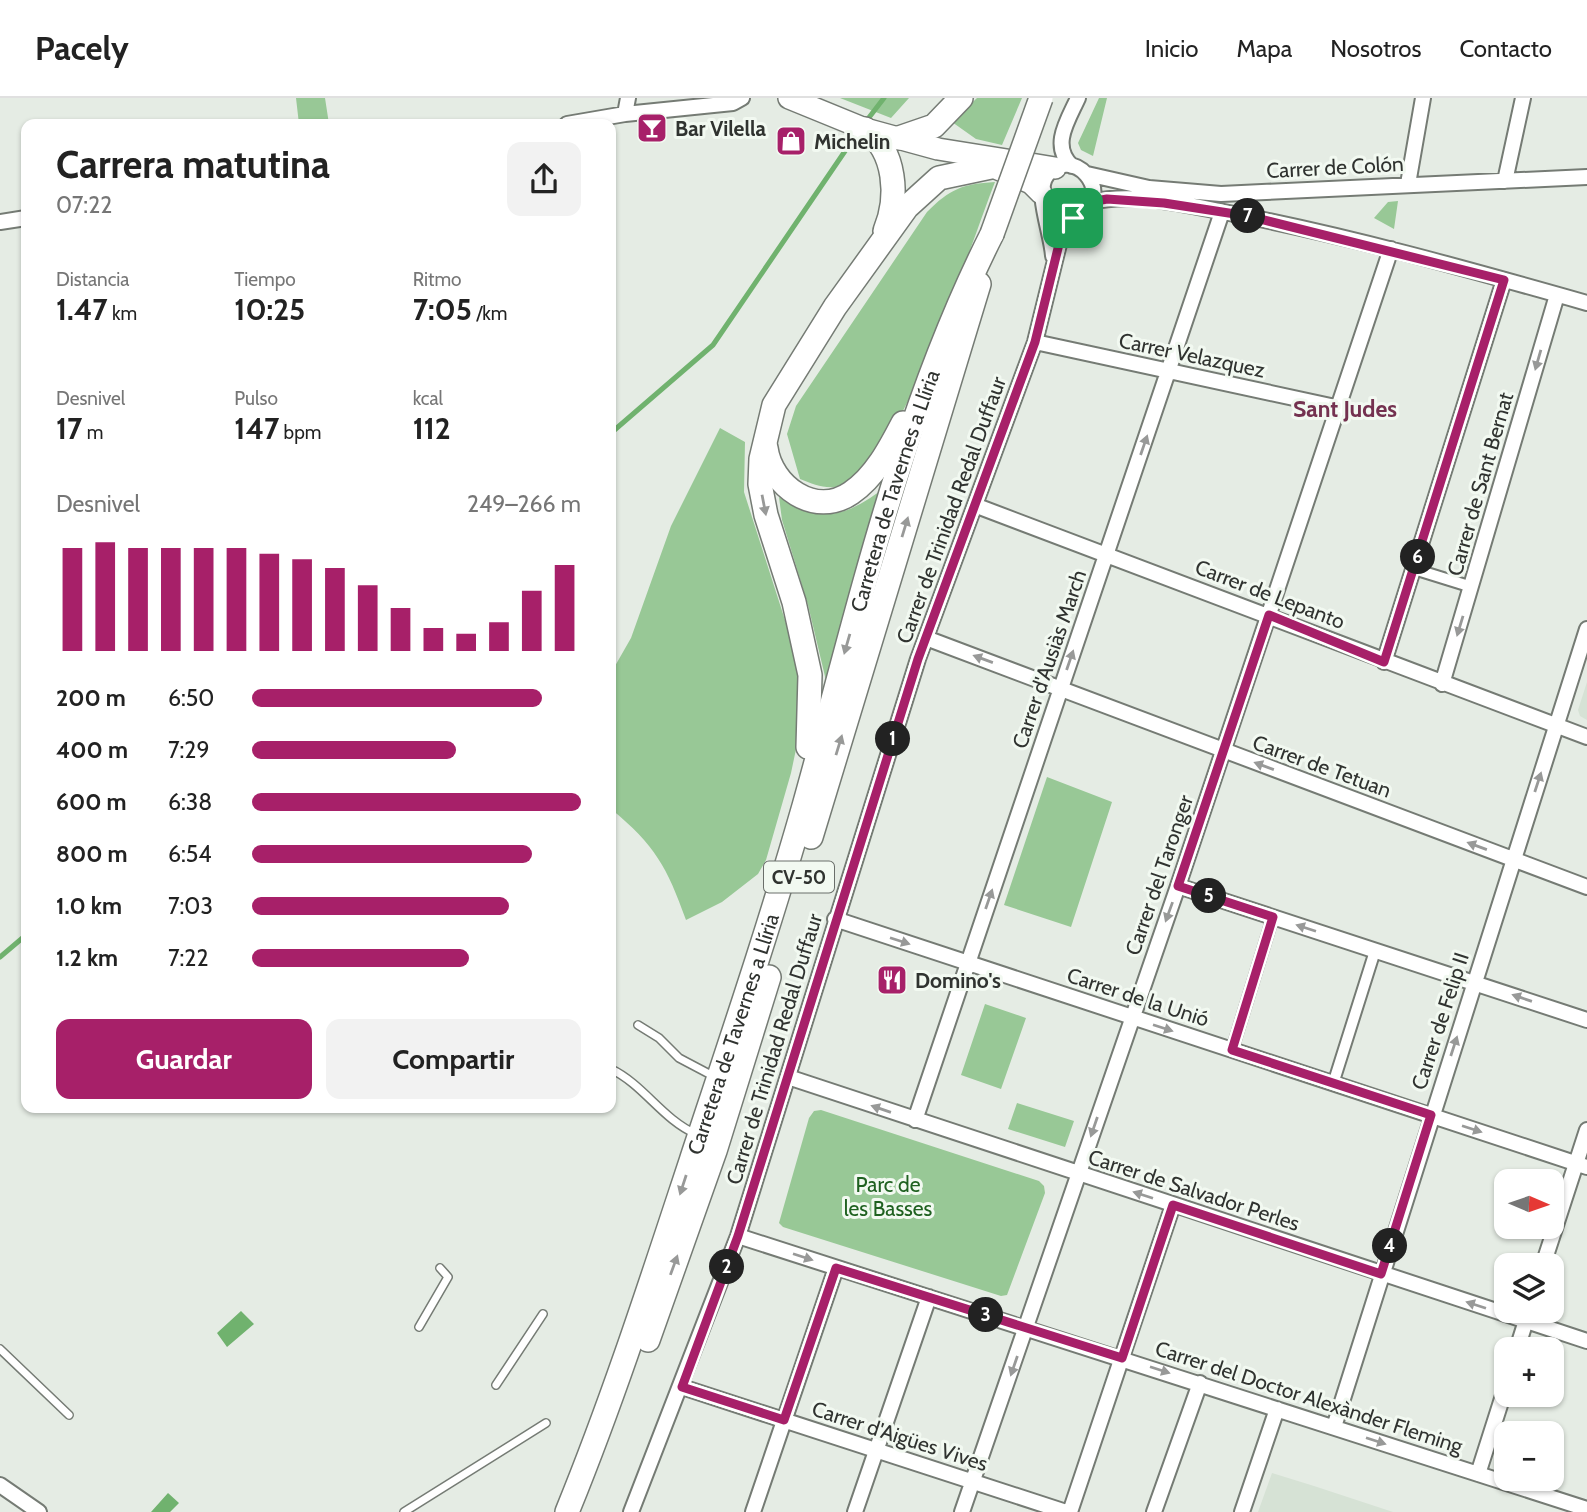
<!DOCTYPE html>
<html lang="es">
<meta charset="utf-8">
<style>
:root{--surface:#fff;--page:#f2f2f2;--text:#222;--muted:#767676;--line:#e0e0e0;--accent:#a72069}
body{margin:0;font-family:Cabin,sans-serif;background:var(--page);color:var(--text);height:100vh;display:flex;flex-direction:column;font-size:26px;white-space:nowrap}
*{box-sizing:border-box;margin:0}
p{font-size:23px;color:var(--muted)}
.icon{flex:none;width:38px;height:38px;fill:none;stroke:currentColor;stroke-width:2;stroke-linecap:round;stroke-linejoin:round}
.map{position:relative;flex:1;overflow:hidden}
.side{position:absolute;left:21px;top:21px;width:595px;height:994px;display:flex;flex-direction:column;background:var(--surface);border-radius:14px;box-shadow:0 2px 5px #0004}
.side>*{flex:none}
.needle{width:46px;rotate:92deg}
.buttons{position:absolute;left:1494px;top:1071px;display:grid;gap:14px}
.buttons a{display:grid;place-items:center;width:70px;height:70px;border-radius:14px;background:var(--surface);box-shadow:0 2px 5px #0004;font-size:35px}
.pin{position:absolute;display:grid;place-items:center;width:60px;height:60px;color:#fff;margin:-30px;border-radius:14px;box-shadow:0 4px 10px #0006}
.km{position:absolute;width:35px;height:35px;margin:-18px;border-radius:50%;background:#222;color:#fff;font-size:19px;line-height:35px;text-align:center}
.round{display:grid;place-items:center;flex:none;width:74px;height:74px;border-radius:14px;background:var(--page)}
.overview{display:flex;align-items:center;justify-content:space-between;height:119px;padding:0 35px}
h1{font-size:38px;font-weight:700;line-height:52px}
.stats{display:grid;grid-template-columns:repeat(3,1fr);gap:10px;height:119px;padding:7px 35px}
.stats div{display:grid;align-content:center}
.stats b{font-size:30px;font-weight:700}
.stats small{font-size:19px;font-weight:400}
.stats p{font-size:19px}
.chart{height:196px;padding:14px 35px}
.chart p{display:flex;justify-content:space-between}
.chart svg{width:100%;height:126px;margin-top:7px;stroke:var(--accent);stroke-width:6}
.cta{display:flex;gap:14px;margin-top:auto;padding:14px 35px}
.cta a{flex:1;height:80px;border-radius:14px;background:var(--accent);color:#fff;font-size:28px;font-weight:700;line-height:80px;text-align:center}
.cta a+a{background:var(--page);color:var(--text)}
ul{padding:0 35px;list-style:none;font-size:23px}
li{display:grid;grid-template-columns:112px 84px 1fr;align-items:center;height:52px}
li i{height:18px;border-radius:9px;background:var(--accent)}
header{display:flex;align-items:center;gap:42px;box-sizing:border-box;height:98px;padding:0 35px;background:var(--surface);border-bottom:2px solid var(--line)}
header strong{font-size:33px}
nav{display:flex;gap:38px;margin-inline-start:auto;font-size:24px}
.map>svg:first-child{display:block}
</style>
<header>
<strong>Pacely</strong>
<nav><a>Inicio</a><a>Mapa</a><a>Nosotros</a><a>Contacto</a></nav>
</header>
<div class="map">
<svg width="1587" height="1414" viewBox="0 0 1587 1414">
<rect width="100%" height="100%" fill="#e5ece4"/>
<path fill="#d6e2d5" d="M1587,584V622L1580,618L1578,612Z
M1272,1375L1314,1388L1393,1414H1258Z"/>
<path fill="#98c896" d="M296,0H325L329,26H299Z
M840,0H909L891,20Z
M977,0H1022L1002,47L976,41L952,24Z
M1099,0H1107L1093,58L1081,52L1078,45Z
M995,84C970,148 905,352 850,384C832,394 817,388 800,381L787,336L796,308L927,114C950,91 962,86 995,84Z
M1398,103L1394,131L1374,120L1388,104Z
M720,330L745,344L744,394L791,541L797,573L801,605L799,637L791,675L766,762L758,776L722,804L686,822C667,769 655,747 611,711V575L631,540L671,428Z
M886,389L828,591L808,507L782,422L779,399C826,426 844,419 886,389Z
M1047,679L1112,704L1071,829L1004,807Z
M985,906L1026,920L1001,991L961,977Z
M1017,1005L1074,1023L1065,1049L1008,1031Z
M821,1012L1039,1083L1044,1088L1045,1095L1007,1197L1001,1198L783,1129L779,1125L809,1020L814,1013Z"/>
<path fill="#70b26e" d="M241,1213L254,1226L227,1249L217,1235Z
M168,1395L179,1405L170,1414H151Z"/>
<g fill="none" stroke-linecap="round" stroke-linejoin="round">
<path stroke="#70b26e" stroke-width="5" d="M864,26L884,0
M611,335L713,247L858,34
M0,859L26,837"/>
<g stroke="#757b74" stroke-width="10">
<path id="service" d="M638,927L659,940L679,960L715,979
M611,971C644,987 662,1021 696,1036
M419,1229L448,1179L440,1170
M0,1251L69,1317
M496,1287L543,1216
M404,1414L546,1325"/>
</g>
<g stroke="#757b74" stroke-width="14">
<path id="pedestrian" d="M1414,471L1472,489
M1232,952L1273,819
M1333,986L1375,853"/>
</g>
<g stroke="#757b74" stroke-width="18">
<path id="minor" d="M625,16L628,0
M567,26L625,16L733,5L742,0
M1072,68C1050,48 1068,22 1078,0
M1087,76L1149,90L1221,96L1587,79
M1505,83L1523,0
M1408,86L1423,0
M1091,104C1132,94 1183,106 1224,114C1346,137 1467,171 1587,205
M1044,105C1051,118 1064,122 1079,118C1117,93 1071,46 1047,77C1034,93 1052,136 1053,158
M0,124L26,120
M1035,244L1340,310
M977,408L1587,639
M926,540L1587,789
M1384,564L1504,182
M1442,586L1557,197
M1178,788L1587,922
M835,821L1587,1069
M788,979L1587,1243
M915,1022L1222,114
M738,1138L1587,1411
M1543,1167L1587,1032
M1517,1251L1529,1213
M682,1289L1066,1414
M1334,1329L1587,531
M1478,1376L1507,1285
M0,1387L39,1414
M631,1414L738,1138L918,561L1035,244L1062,134L1073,119
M753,1414L836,1170
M855,1414L929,1199
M962,1414L1178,788L1391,151
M1070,1414L1173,1107
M1154,1414L1200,1285
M1242,1414L1277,1311"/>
</g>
<g stroke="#757b74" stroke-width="24">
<path id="secondary" d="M789,0L865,31L938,51L1055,70
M998,71L1031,85L1041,95"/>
</g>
<g stroke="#757b74" stroke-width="26">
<g id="primary">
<path d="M865,31C896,53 899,99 885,133"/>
<path d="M899,40L934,28L961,0"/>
<path d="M766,350C771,388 815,420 851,395C875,379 890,350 903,325"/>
<path d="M808,649L810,577L794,504L766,417L760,386L761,361L774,307L835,209L907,109L939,80L991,69"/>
<path d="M811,739L979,186"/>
<path d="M648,1242L715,1053L769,879"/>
<path id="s1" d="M567,1414C614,1299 652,1181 691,1063C730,945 770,827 804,708C858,515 901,316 992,136"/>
</g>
</g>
<use href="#service" stroke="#fff" stroke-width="7"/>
<use href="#pedestrian" stroke="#fff" stroke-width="10"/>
<use href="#minor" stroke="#fff" stroke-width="14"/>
<use href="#secondary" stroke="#fff" stroke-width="21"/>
<use href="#primary" stroke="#fff" stroke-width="23"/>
<g stroke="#757b74" stroke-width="26" stroke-linecap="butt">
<path id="primary-bridge" d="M992,136L1041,0"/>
</g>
<use href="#primary-bridge" stroke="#fff" stroke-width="23"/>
</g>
<defs><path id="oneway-solid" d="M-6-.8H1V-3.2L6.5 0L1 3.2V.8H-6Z" transform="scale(1.75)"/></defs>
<g fill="#989998">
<use href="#oneway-solid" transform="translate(1538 262) rotate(106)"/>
<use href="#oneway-solid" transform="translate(1144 347) rotate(-71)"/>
<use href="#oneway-solid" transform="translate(764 407) rotate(79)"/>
<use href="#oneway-solid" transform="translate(905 429) rotate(-73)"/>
<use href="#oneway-solid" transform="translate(1460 528) rotate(107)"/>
<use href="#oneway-solid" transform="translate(847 546) rotate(106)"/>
<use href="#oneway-solid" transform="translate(983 561) rotate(-160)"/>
<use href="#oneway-solid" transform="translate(1070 562) rotate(-71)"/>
<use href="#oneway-solid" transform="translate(839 647) rotate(-73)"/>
<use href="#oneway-solid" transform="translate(1264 668) rotate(-160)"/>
<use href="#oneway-solid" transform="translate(1538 684) rotate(-72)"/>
<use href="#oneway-solid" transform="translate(1477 748) rotate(-160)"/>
<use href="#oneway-solid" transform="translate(989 801) rotate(-71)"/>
<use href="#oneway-solid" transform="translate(1169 814) rotate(110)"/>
<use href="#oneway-solid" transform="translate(1306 830) rotate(-162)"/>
<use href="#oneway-solid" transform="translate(900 843) rotate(18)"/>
<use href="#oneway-solid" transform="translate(1522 900) rotate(-161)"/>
<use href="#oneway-solid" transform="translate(1163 930) rotate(18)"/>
<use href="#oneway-solid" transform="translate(1454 948) rotate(-72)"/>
<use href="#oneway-solid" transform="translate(881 1011) rotate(-161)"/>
<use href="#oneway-solid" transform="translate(1094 1029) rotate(109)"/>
<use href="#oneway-solid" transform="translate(1472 1031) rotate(18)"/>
<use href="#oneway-solid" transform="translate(683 1087) rotate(108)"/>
<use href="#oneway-solid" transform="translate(1143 1097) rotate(-162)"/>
<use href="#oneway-solid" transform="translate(803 1159) rotate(18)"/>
<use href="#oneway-solid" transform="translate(674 1167) rotate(-70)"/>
<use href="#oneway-solid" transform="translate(1476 1207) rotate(-162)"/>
<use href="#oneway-solid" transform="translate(1014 1268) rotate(109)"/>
<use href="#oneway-solid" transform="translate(1160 1272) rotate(18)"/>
<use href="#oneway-solid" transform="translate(1376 1343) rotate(18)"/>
</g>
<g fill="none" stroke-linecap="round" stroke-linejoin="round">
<g stroke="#fff" stroke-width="14">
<path id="route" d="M1107,101L1164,105L1248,118L1504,182L1384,564L1269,517L1178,788L1273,819L1232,952L1431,1017L1381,1176L1173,1107L1122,1260L836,1170L784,1322L682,1289L738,1138L918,561L1035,244L1062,134C1069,120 1083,118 1091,104Z"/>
</g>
<use href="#route" stroke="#a72069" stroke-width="9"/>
</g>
<defs>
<g id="bar-square" transform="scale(1.575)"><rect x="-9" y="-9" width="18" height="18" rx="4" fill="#a72069" stroke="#f2f9f1"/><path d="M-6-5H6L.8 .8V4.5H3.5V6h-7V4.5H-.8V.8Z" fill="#fff"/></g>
<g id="shop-square" transform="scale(1.575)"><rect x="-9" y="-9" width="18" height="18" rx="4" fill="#a72069" stroke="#f2f9f1"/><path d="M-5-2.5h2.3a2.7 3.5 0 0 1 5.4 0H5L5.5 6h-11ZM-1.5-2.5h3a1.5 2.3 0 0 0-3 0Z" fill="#fff"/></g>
<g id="restaurant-square" transform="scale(1.575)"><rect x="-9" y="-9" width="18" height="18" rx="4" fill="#a72069" stroke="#f2f9f1"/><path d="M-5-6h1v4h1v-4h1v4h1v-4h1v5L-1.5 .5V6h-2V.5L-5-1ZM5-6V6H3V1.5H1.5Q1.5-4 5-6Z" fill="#fff"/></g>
</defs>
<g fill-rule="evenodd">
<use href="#bar-square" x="652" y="30"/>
<use href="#shop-square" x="791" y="43"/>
<use href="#restaurant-square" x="892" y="882"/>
</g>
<g text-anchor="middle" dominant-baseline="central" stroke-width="6" stroke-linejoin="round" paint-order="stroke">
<rect fill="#f2f9f1" stroke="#6a6e6a" stroke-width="2" x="764" y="763.5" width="70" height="31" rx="5"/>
<g font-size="19" font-weight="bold" fill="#303330">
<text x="799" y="779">CV-50</text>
</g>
<g font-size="21" font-weight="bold" fill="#303330" stroke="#f2f9f1" text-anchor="start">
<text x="675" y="30">Bar Vilella</text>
<text x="814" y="43">Michelin</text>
<text x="915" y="882">Domino's</text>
</g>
<g font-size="21" fill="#303330" stroke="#f2f9f1">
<text transform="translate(1335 69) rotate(-3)">Carrer de Colón</text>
<text transform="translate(1192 257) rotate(12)">Carrer Velazquez</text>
<text transform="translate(1480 386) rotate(-74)">Carrer de Sant Bernat</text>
<text stroke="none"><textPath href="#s1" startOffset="1073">Carretera de Tavernes a Llíria</textPath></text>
<text transform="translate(951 412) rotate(-70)">Carrer de Trinidad Redal Duffaur</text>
<text transform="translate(1270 496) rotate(21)">Carrer de Lepanto</text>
<text transform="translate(1049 561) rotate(-71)">Carrer d'Ausiàs March</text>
<text transform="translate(1322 668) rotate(20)">Carrer de Tetuan</text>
<text transform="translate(1159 777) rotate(-71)">Carrer del Taronger</text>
<text transform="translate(1138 899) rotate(18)">Carrer de la Unió</text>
<text transform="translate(1440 923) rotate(-72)">Carrer de Felip II</text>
<text stroke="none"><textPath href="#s1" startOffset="506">Carretera de Tavernes a Llíria</textPath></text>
<text transform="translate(774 951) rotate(-73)">Carrer de Trinidad Redal Duffaur</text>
<text transform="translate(1194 1092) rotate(18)">Carrer de Salvador Perles</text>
<text transform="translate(1309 1299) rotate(18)">Carrer del Doctor Alexànder Fleming</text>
<text transform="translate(900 1338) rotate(18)">Carrer d'Aigües Vives</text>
</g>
<g font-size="21" fill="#1f6120" stroke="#f2f9f1">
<text x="888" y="1086">Parc de<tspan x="888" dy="24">les Basses</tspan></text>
</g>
<g font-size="23" font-weight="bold" fill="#743250" stroke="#f2f9f1">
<text x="1345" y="311">Sant Judes</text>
</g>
</g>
</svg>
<div class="buttons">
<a><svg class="needle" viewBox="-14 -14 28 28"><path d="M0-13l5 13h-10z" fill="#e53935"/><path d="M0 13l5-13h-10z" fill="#767676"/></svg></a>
<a><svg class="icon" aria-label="layers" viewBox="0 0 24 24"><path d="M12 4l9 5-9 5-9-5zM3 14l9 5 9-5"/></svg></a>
<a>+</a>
<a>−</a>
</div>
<div class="pin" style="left:1073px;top:120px;background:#1e9e55"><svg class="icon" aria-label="arrive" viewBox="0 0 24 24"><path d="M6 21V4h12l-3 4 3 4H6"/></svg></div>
<b class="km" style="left:893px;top:641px">1</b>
<b class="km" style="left:727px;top:1169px">2</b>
<b class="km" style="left:986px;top:1217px">3</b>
<b class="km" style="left:1390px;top:1148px">4</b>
<b class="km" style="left:1209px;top:798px">5</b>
<b class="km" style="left:1418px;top:459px">6</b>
<b class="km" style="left:1248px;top:118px">7</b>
<section class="side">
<div class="overview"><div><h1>Carrera matutina</h1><p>07:22</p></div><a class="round"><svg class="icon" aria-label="share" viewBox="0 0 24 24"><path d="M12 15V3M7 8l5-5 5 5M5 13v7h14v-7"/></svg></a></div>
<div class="stats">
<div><p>Distancia</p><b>1.47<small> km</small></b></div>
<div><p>Tiempo</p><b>10:25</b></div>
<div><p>Ritmo</p><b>7:05<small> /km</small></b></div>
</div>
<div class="stats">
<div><p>Desnivel</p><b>17<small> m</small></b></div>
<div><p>Pulso</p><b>147<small> bpm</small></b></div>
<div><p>kcal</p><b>112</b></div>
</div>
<div class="chart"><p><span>Desnivel</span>249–266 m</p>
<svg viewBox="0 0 160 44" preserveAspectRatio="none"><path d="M5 44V8M15 44V6M25 44V8M35 44V8M45 44V8M55 44V8M65 44V10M75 44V12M85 44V15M95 44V21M105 44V29M115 44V36M125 44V38M135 44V34M145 44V23M155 44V14"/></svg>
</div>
<ul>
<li><b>200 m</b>6:50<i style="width:88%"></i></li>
<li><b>400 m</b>7:29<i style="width:62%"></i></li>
<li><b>600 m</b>6:38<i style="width:100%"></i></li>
<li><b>800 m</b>6:54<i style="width:85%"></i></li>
<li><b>1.0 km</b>7:03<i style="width:78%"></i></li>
<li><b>1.2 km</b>7:22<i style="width:66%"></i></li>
</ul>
<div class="cta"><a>Guardar</a><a>Compartir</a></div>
</section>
</div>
